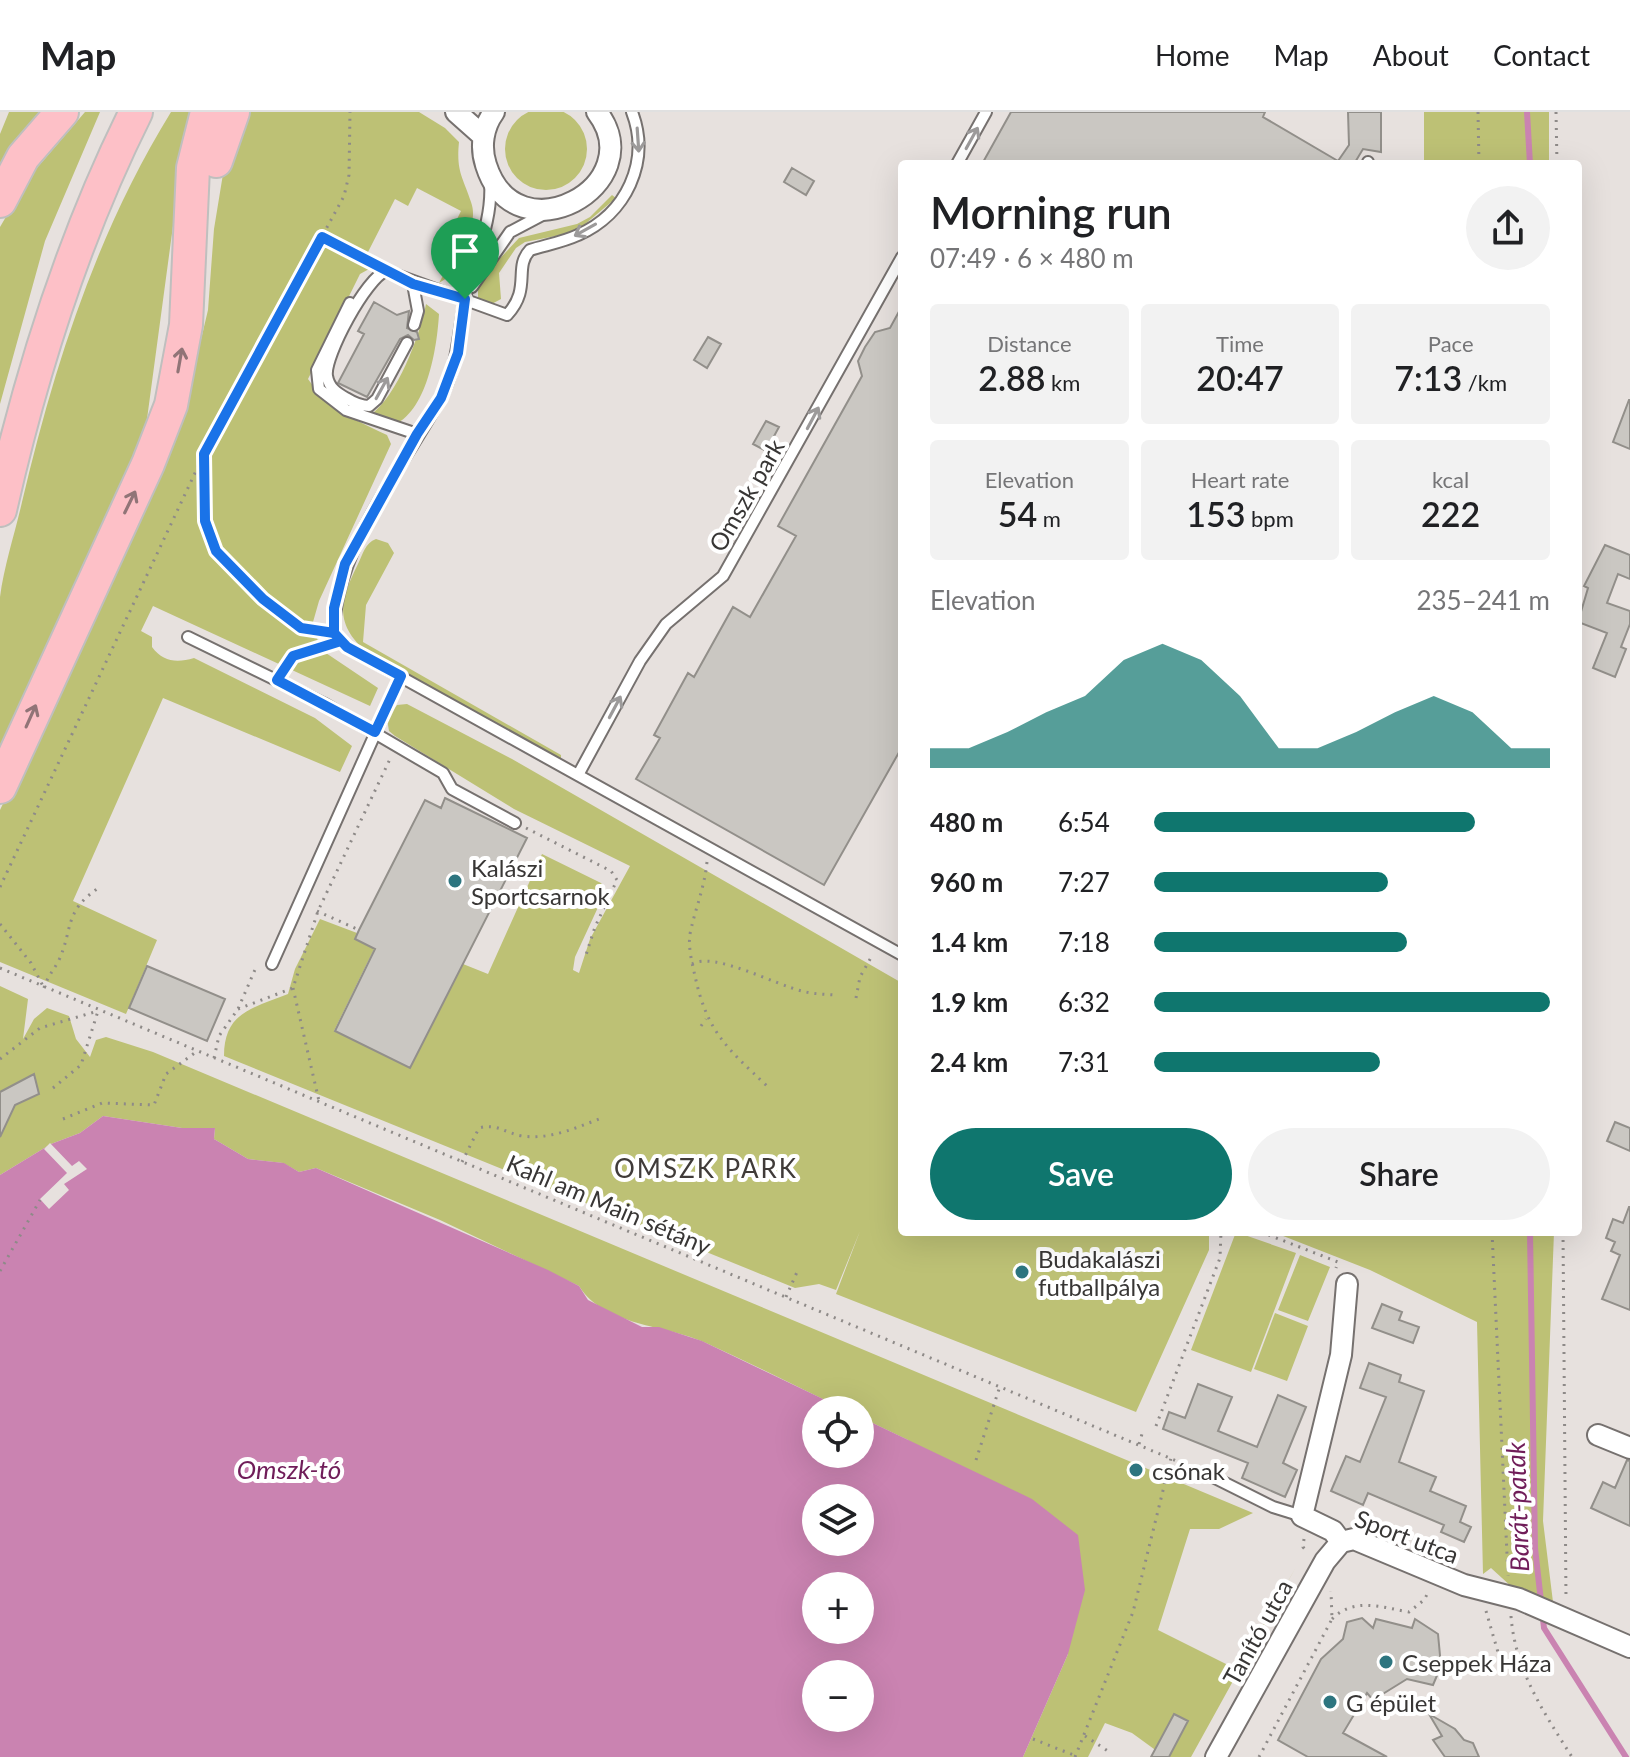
<!DOCTYPE html>
<meta charset="utf-8">
<style>
:root{--surface:#fff;--page:#f2f2f2;--text:#202124;--muted:#757577;--line:#e0e0e0;--accent:#0f766e}
body{margin:0;font-family:Lato,sans-serif;background:var(--page);color:var(--text);height:100vh;display:flex;flex-direction:column;font-size:30px;white-space:nowrap}
*{box-sizing:border-box;margin:0}
p{font-size:26px;color:var(--muted)}
.icon{flex:none;width:44px;height:44px;fill:none;stroke:currentColor;stroke-width:2;stroke-linecap:round;stroke-linejoin:round}
.map{position:relative;flex:1;overflow:hidden}
.details{position:absolute;left:898px;top:48px;width:684px;height:1076px;display:flex;flex-direction:column;background:var(--surface);border-radius:8px;box-shadow:0 8px 32px #0002}
.details>*{flex:none}
.buttons{position:absolute;left:802px;top:1284px;display:grid;gap:16px}
.buttons a{display:grid;place-items:center;width:72px;height:72px;border-radius:50%;background:var(--surface);box-shadow:0 8px 32px #0002;font-size:40px}
.pin{position:absolute;display:grid;place-items:center;width:68px;height:68px;color:#fff;margin:-82px -34px;border-radius:50% 50% 50% 0;rotate:-45deg;box-shadow:0 0 8px #0007}
.pin .icon{rotate:45deg}
.round{display:grid;place-items:center;flex:none;width:84px;height:84px;border-radius:42px;background:var(--page)}
.overview{display:flex;align-items:center;justify-content:space-between;height:136px;padding:0 32px}
h1{font-size:44px;font-weight:600;line-height:60px}
.figures{display:grid;grid-template-columns:repeat(3,1fr);gap:12px;height:136px;padding:8px 32px}
.figures div{display:grid;align-content:center;border-radius:8px;background:var(--page);text-align:center}
.figures b{font-size:34px;font-weight:600}
.figures small{font-size:22px;font-weight:400}
.figures p{font-size:22px}
.chart{height:224px;padding:16px 32px}
.chart p{display:flex;justify-content:space-between}
.chart svg{width:100%;height:144px;margin-top:8px;fill:var(--accent);opacity:.7}
.action{display:flex;gap:16px;margin-top:auto;padding:16px 32px}
.action a{flex:1;height:92px;border-radius:48px;background:var(--accent);color:#fff;font-size:32px;font-weight:600;line-height:92px;text-align:center}
.action a+a{background:var(--page);color:var(--text)}
ul{padding:0 32px;list-style:none;font-size:26px}
li{display:grid;grid-template-columns:128px 96px 1fr;align-items:center;height:60px}
li i{height:20px;border-radius:10px;background:var(--accent)}
header{display:flex;align-items:center;gap:48px;box-sizing:border-box;height:112px;padding:0 40px;background:var(--surface);border-bottom:2px solid var(--line)}
header strong{font-size:38px}
nav{display:flex;gap:44px;margin-inline-start:auto;font-size:28px}
.map>svg:first-child{display:block}
</style>
<header>
<strong>Map</strong>
<nav><a>Home</a><a>Map</a><a>About</a><a>Contact</a></nav>
</header>
<div class="map">
<svg width="1630" height="1645" viewBox="0 0 1630 1645">
<rect width="100%" height="100%" fill="#e7e1de"/>
<path fill="#bdc175" d="M505 37a41 41 0 1 1 82 0a41 41 0 1 1-82 0Z
M9,0H44L0,66V22Z
M85,0H100L45,129L0,292V115L30,64Z
M171,0H195L175,99L147,307L135,345L0,637C0,588 0,535 0,485C4,454 15,421 22,390C54,254 97,120 171,0Z
M245,0H419L445,16L459,30C456,60 463,65 471,90C480,114 457,146 447,166L439,171L466,120L454,113L461,99L417,76L408,94L395,87L368,140L381,148L380,151L360,162L308,267C328,296 355,308 387,323L391,332L319,489L313,510L320,537L378,576L370,594L153,494L141,519L152,525V535C163,550 177,551 194,546L315,606L352,634L340,660L163,586L73,789L157,828L126,902L0,850V698L166,351L185,295L208,198L214,117L223,62Z
M1424,0H1549V52H1424Z
M612,83L616,86L584,113L566,122L525,130L516,136L499,161L501,187L488,194L478,189V170L519,126L577,112L590,105Z
M426,192L439,202C437,236 427,302 391,314L370,303C397,285 420,223 426,192Z
M376,427L388,431L394,441L366,493L363,530L561,643V649L373,546C335,514 337,494 358,452C363,442 365,431 376,427Z
M407,592L512,647L902,871V1120H1209V1138L1136,1300L836,1182L860,1119L836,1178L819,1172L795,1176L224,944C224,900 253,896 288,882L295,857L320,807L357,821L355,827L374,837L334,919L410,954L463,852L488,862L542,742L601,771L606,778L575,845L573,858L579,861L590,827L630,754L514,697L395,624L389,619L387,607L397,593Z
M0,874L28,887L23,927L34,907L47,896L69,904L76,927L90,945L96,928L106,925L153,940L1253,1401L1219,1417H1190L1158,1518L1238,1558L1296,1455L1191,1645H1165L1132,1621L1105,1611L1088,1645H1023L1068,1542L908,1328L860,1305V1298H846C799,1276 753,1252 706,1231C665,1212 605,1215 579,1174L440,1108L316,1056L299,1060L283,1051L248,1047L214,1027L215,1016H182L103,1004L80,1021L51,1032L0,1063Z
M1236,1120L1296,1141L1251,1260L1191,1238Z
M1273,1120H1554L1543,1409L1553,1490L1513,1476L1491,1456L1483,1462L1477,1210L1370,1158Z
M1300,1143L1330,1155L1308,1209L1278,1198Z
M1275,1201L1308,1214L1287,1269L1254,1257Z"/>
<path fill="#ca83b1" fill-rule="evenodd" d="M103,1004L182,1016H215L214,1027L248,1047L284,1051L299,1060L316,1056L548,1158L579,1174L588,1188L642,1215H659L702,1229L846,1298H816V1342H860V1305L1032,1387L1078,1423L1085,1478L1068,1542L1023,1645H0V1063L51,1032L80,1021ZM816,1386H860V1430H816ZM816,1474H860V1518H816ZM816,1562H860V1606H816Z"/>
<path fill="#e7e1de" d="M50,1031L72,1054L79,1049L87,1057L64,1072L69,1078L49,1097L40,1087L67,1061L44,1037Z"/>
<g fill="none" stroke-linecap="round" stroke-linejoin="round">
<path stroke="#ca83b1" stroke-width="6" d="M1527,0L1530,52
M1530,1120L1535,1436L1544,1516L1626,1645"/>
</g>
<path fill="#cac7c2" stroke="#928f8a" stroke-width="2" d="M1011,0H1265L1263,5L1338,49L1349,33L1348,0H1381V40L1363,37L1354,52H982Z
M792,56L814,69L806,83L784,70Z
M374,190L397,203L409,199L407,216L417,220L419,227L414,228L408,223L400,227L367,285L338,271L364,222L358,219Z
M902,194V635L824,773L636,667L660,626L654,623L688,561L694,565L733,495L750,505L796,424L778,414L862,264L858,249L865,235L875,220L890,216Z
M708,225L721,232L707,256L694,248Z
M1629,288H1630V337L1613,330Z
M766,309L779,315L766,339L753,332Z
M1605,433L1630,443V467L1618,462L1607,491L1630,499V512L1621,535L1626,537L1615,565L1593,556L1607,521L1578,510L1588,476L1584,474Z
M445,686L527,726L410,956L335,919L375,837L355,827L359,818L425,688L441,696Z
M147,854L225,887L207,929L129,896Z
M34,962L39,982L15,993L0,1025V980Z
M1615,1010L1630,1016V1039L1607,1029Z
M1629,1095H1630V1198L1602,1187L1620,1143L1611,1139L1615,1130L1606,1126L1613,1107L1623,1111Z
M1382,1192L1402,1200L1399,1208L1419,1215L1413,1231L1372,1216Z
M1369,1251L1401,1263L1399,1270L1424,1279L1399,1350L1436,1365L1430,1379L1466,1394L1460,1410L1471,1415L1464,1430L1441,1420L1444,1413L1368,1381L1363,1393L1331,1379L1346,1344L1360,1350L1386,1285L1360,1276Z
M1198,1272L1232,1285L1218,1319L1257,1335L1278,1283L1306,1295L1283,1351L1297,1358L1285,1385L1242,1366L1248,1351L1163,1317L1169,1300L1185,1306Z
M1627,1348L1630,1349V1414L1591,1396L1603,1370L1615,1376Z
M1362,1506L1373,1516L1376,1507L1412,1516L1415,1507L1438,1522L1441,1554L1433,1573L1407,1567L1373,1588L1367,1581L1343,1621L1387,1645H1308L1278,1628L1321,1547L1343,1527L1347,1510Z
M1174,1602L1188,1609L1169,1645H1151Z
M1429,1602L1455,1617L1464,1628L1473,1631L1479,1645H1445L1433,1628L1442,1624Z"/>
<g fill="none" stroke-linecap="round" stroke-linejoin="round">
<g stroke="#76716f" stroke-width="14">
<path id="lane" d="M957,52L986,0
M1368,52V50
M490,70C493,109 475,144 466,182C458,218 459,253 440,287C402,357 334,439 334,521L347,535L902,843
M413,172L418,199L414,213
M472,175L510,120L546,101
M350,191L317,258L319,277L346,298L417,322
M407,231L377,287L369,294C360,294 354,291 346,286C337,281 329,276 327,264C324,244 367,165 386,159L507,203C532,176 513,156 530,138C546,133 563,130 578,123C626,102 651,50 632,0
M188,525L325,592L443,661L452,677L515,711
M578,663L640,549L666,512L723,464L902,145
M272,852L401,564
M1205,1361L1273,1395L1302,1404"/>
</g>
<g stroke="#76716f" stroke-width="24">
<path id="street" d="M456,0L483,24
M494,0C483,15 480,35 486,53C516,148 653,73 597,0
M1598,1323L1630,1336
M1341,1430L1354,1427L1464,1473L1519,1487L1630,1535
M1341,1430L1333,1419L1302,1404L1341,1243L1347,1172
M1216,1645L1325,1449L1341,1430"/>
</g>
<g stroke="#bfbfbe" stroke-width="36">
<path id="primary" d="M216,49L233,0
M0,89L23,45L62,0
M0,398C31,260 73,126 136,0
M0,675L148,352L171,293L186,213L193,56L207,0"/>
</g>
<path stroke="#8e8a88" stroke-width="3" stroke-dasharray="2 6" stroke-linecap="butt" d="M1478,0L1479,52
M1556,0L1557,52
M322,125L371,151
M204,346C205,366 202,388 205,407C211,448 279,512 319,519
M284,554L293,544L326,533
M526,716L611,759L617,768L595,815L585,846
M707,750C704,778 695,797 690,822C688,835 692,851 695,864C707,920 727,936 767,974
M0,775L204,342L344,84L349,63L350,0
M317,799L359,818
M0,812L31,851L44,876
M692,852C713,839 776,873 802,879C812,882 823,882 834,883
M0,856L1191,1355
M44,876C47,865 54,858 59,848C73,817 64,800 97,777
M293,876L319,989
M856,886L860,865L873,842
M238,897L293,876L318,799L390,647
M701,914L706,907
M214,946L219,924L238,897L257,853
M0,947L40,916L98,899
M53,976L81,953L98,899
M63,1007L102,991L154,993L166,962L196,940
M462,1050L479,1016C497,1011 505,1021 522,1024C551,1028 578,1015 604,1005
M1261,1120L1338,1150L1336,1156
M1492,1120L1508,1464
M1563,1120L1566,1488
M0,1159L40,1088
M786,1185L797,1160
M1156,1314L1220,1146L1221,1120
M1139,1332L1142,1322
M976,1348L1000,1274
M1304,1427L1303,1435L1308,1441
M1486,1499L1502,1554
M1511,1504C1515,1558 1544,1601 1572,1645
M1332,1507C1354,1485 1380,1495 1409,1500L1424,1488L1429,1479
M1085,1624L1111,1641
M1033,1627L1076,1644
M1075,1645L1133,1500L1171,1346
M1259,1645L1332,1507L1331,1479"/>
<use href="#lane" stroke="#fff" stroke-width="10"/>
<use href="#street" stroke="#fff" stroke-width="20"/>
<use href="#primary" stroke="#fdc0c7" stroke-width="32"/>
</g>
<defs><path id="oneway-shaft" d="M-6 0H5M1.5-3L5.5 0L1.5 3" fill="none" stroke-width="1.6" stroke-linecap="round" stroke-linejoin="round" transform="scale(2)"/></defs>
<g stroke="#9c9a9a">
<use href="#oneway-shaft" transform="translate(972 26) rotate(-61)"/>
<use href="#oneway-shaft" transform="translate(638 28) rotate(86)"/>
<use href="#oneway-shaft" transform="translate(585 118) rotate(151)"/>
<use href="#oneway-shaft" transform="translate(382 276) rotate(-61)"/>
<use href="#oneway-shaft" transform="translate(813 306) rotate(-62)"/>
<use href="#oneway-shaft" transform="translate(615 595) rotate(-62)"/>
</g>
<g stroke="#917477">
<use href="#oneway-shaft" transform="translate(180 248) rotate(-80)"/>
<use href="#oneway-shaft" transform="translate(130 390) rotate(-64)"/>
<use href="#oneway-shaft" transform="translate(31 604) rotate(-66)"/>
</g>
<g fill="none" stroke-linecap="round" stroke-linejoin="round">
<g stroke="#fff" stroke-width="16">
<path id="route" d="M465,187L413,172L322,125L204,342L205,409L216,439L263,487L301,516L334,521L347,535L401,564L375,620L277,568L293,544L341,529L334,521V496L345,452L417,322L441,286L458,241L465,187"/>
</g>
<use href="#route" stroke="#1a73e8" stroke-width="10"/>
</g>
<g fill="#2d757f" stroke="#fff" stroke-width="3">
<circle cx="455" cy="769" r="8"/>
<circle cx="1022" cy="1160" r="8"/>
<circle cx="1136" cy="1358" r="8"/>
<circle cx="1386" cy="1550" r="8"/>
<circle cx="1330" cy="1590" r="8"/>
</g>
<g text-anchor="middle" dominant-baseline="central" stroke-width="8" stroke-linejoin="round" paint-order="stroke">
<g font-size="24" fill="#383635" stroke="#fff">
<text transform="translate(746 383) rotate(-60)">Omszk park</text>
<text transform="translate(609 1092) rotate(23)">Kahl am Main sétány</text>
<text transform="translate(1407 1424) rotate(21)">Sport utca</text>
<text transform="translate(1257 1520) rotate(-61)">Tanító utca</text>
</g>
<g font-size="24" fill="#383635" stroke="#fff" text-anchor="start">
<text x="471" y="755">Kalászi<tspan x="471" dy="28">Sportcsarnok</tspan></text>
<text x="1038" y="1146">Budakalászi<tspan x="1038" dy="28">futballpálya</tspan></text>
<text x="1152" y="1358">csónak</text>
<text x="1402" y="1550">Cseppek Háza</text>
<text x="1346" y="1590">G épület</text>
</g>
<g font-size="26" letter-spacing="2" fill="#403b39" stroke="#fff">
<text x="706" y="1056">OMSZK PARK</text>
</g>
<g font-size="26" font-style="italic" fill="#701d59" stroke="#fff">
<text x="289" y="1357">Omszk-tó</text>
<text transform="translate(1517 1395) rotate(-92)">Barát-patak</text>
</g>
</g>
</svg>
<div class="buttons">
<a><svg class="icon" aria-label="locate" viewBox="0 0 24 24"><circle cx="12" cy="12" r="6"/><path d="M12 2v4M12 18v4M2 12h4M18 12h4"/></svg></a>
<a><svg class="icon" aria-label="layers" viewBox="0 0 24 24"><path d="M12 4l9 5-9 5-9-5zM3 14l9 5 9-5"/></svg></a>
<a>+</a>
<a>−</a>
</div>
<div class="pin" style="left:465px;top:187px;background:#1e9e55"><svg class="icon" aria-label="arrive" viewBox="0 0 24 24"><path d="M6 21V4h12l-3 4 3 4H6"/></svg></div>
<section class="details">
<div class="overview"><div><h1>Morning run</h1><p>07:49 · 6 × 480 m</p></div><a class="round"><svg class="icon" aria-label="share" viewBox="0 0 24 24"><path d="M12 15V3M7 8l5-5 5 5M5 13v7h14v-7"/></svg></a></div>
<div class="figures">
<div><p>Distance</p><b>2.88<small> km</small></b></div>
<div><p>Time</p><b>20:47</b></div>
<div><p>Pace</p><b>7:13<small> /km</small></b></div>
</div>
<div class="figures">
<div><p>Elevation</p><b>54<small> m</small></b></div>
<div><p>Heart rate</p><b>153<small> bpm</small></b></div>
<div><p>kcal</p><b>222</b></div>
</div>
<div class="chart"><p><span>Elevation</span>235–241 m</p>
<svg viewBox="0 0 160 44" preserveAspectRatio="none"><path d="M0 44V38L10 38L20 33L30 27L40 22L50 11L60 6L70 11L80 22L90 38L100 38L110 33L120 27L130 22L140 27L150 38L160 38V44z"/></svg>
</div>
<ul>
<li><b>480 m</b>6:54<i style="width:81%"></i></li>
<li><b>960 m</b>7:27<i style="width:59%"></i></li>
<li><b>1.4 km</b>7:18<i style="width:64%"></i></li>
<li><b>1.9 km</b>6:32<i style="width:100%"></i></li>
<li><b>2.4 km</b>7:31<i style="width:57%"></i></li>
</ul>
<div class="action"><a>Save</a><a>Share</a></div>
</section>
</div>
